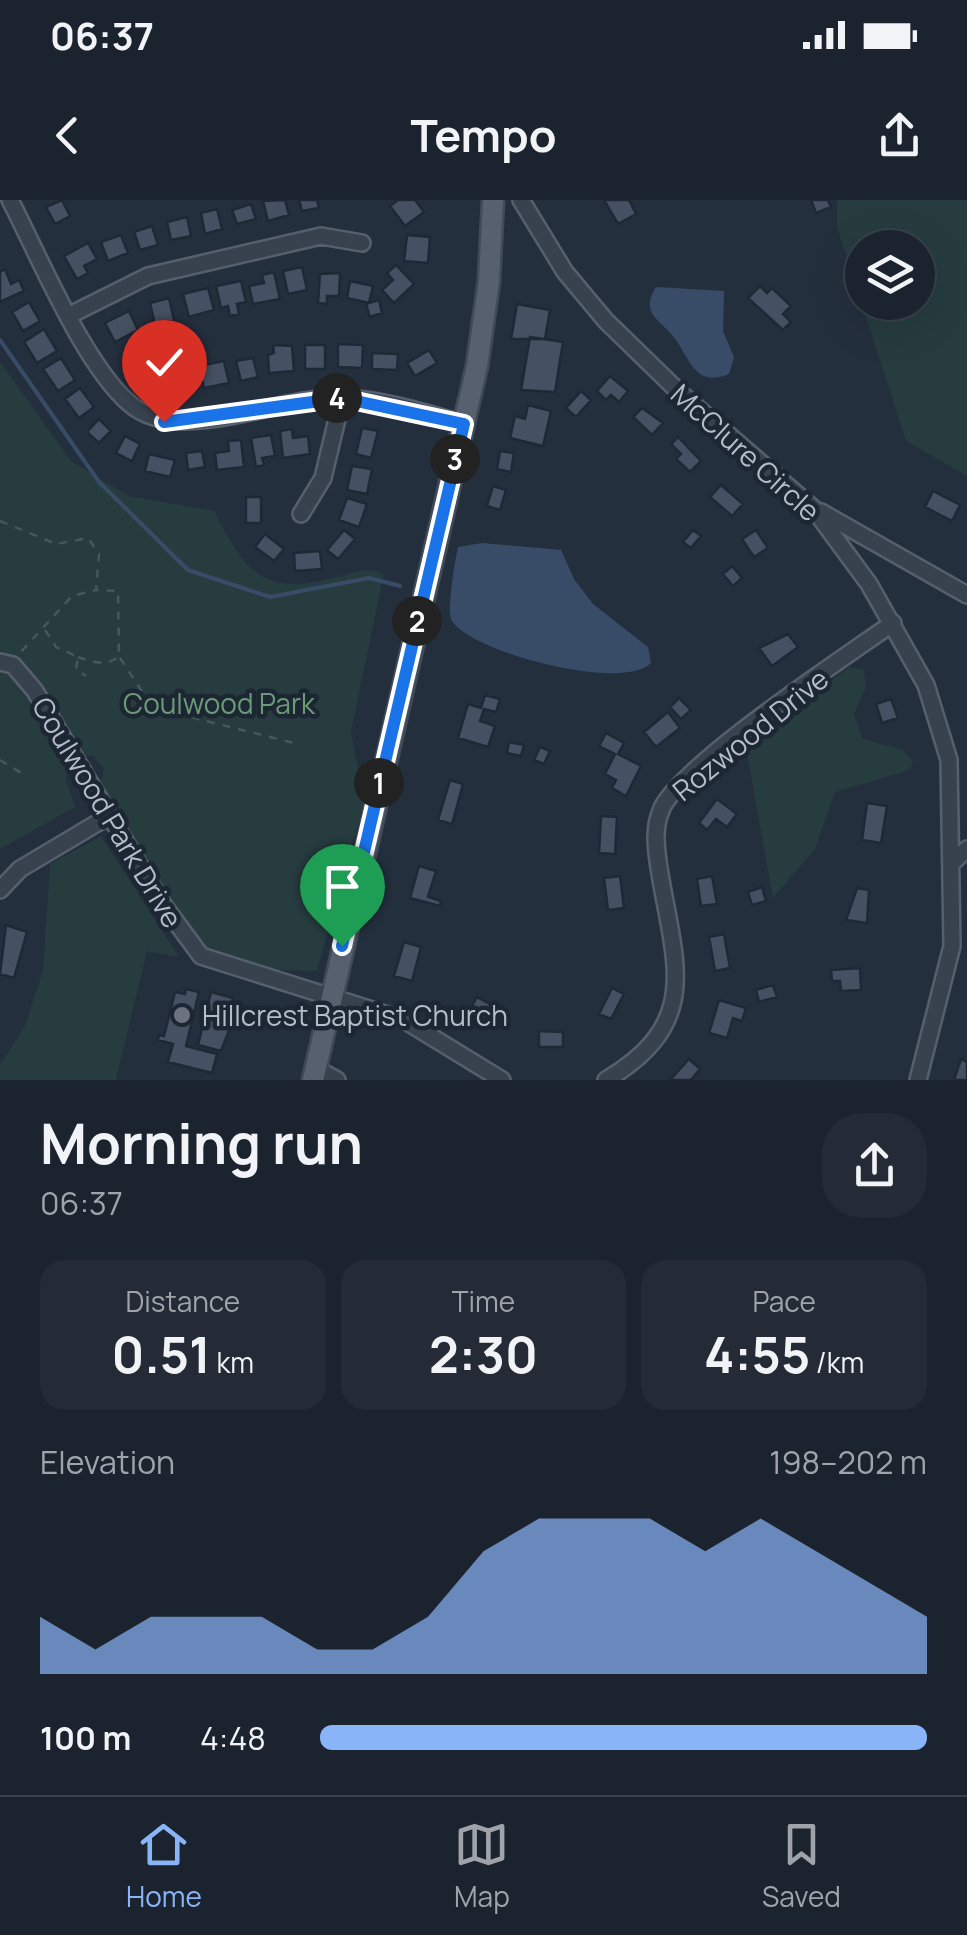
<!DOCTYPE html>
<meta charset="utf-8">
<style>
:root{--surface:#1b232e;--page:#242b36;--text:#f1f3f6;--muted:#a0a4aa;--line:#39404a;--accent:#8ab4f8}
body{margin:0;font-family:Manrope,sans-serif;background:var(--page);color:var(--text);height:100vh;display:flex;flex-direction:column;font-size:38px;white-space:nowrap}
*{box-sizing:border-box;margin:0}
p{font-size:32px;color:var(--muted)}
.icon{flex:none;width:55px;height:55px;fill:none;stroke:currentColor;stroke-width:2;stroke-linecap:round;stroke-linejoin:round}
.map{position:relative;height:880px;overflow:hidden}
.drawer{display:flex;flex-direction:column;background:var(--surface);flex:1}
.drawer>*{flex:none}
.fabs{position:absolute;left:845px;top:30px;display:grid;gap:20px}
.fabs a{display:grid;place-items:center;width:90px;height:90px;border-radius:50%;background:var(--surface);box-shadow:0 10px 40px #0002,0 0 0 2px var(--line);font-size:50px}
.pin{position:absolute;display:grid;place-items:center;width:85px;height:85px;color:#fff;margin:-102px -42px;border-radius:50% 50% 50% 0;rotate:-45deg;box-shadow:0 0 10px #0007}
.pin .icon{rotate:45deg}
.km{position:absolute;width:50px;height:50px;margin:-25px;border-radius:50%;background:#222;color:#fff;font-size:28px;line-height:50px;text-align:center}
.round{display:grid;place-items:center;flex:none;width:105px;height:105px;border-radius:40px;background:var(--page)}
.headline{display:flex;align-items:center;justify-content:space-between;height:170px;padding:0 40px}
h1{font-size:55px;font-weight:700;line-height:75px}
.stats{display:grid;grid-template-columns:repeat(3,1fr);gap:15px;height:170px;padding:10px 40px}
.stats div{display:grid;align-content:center;border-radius:25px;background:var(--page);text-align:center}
.stats b{font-size:50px;font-weight:700}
.stats small{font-size:28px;font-weight:400}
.stats p{font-size:28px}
.chart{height:280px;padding:20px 40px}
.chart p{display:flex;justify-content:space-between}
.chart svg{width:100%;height:180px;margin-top:10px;fill:var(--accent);opacity:.7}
ul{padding:0 40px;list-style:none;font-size:32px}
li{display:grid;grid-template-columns:160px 120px 1fr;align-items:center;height:75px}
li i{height:25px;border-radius:12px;background:var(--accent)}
.status{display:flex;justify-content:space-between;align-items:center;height:70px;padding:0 50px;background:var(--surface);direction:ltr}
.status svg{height:28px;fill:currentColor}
header{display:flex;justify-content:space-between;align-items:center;height:130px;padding:0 40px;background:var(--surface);font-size:45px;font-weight:700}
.tab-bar{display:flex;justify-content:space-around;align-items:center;height:140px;border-top:2px solid var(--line);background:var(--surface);font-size:28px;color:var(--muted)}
.tab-bar a{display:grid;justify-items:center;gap:5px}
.tab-bar .selected{color:var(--accent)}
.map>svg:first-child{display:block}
</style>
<div class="status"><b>06:37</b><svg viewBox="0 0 49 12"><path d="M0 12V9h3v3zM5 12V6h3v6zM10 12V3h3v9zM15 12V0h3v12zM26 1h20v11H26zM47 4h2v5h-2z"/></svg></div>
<header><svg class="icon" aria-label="back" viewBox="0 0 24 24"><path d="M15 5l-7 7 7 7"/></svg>Tempo<svg class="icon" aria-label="share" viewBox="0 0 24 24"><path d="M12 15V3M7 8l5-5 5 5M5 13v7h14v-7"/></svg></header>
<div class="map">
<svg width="967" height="880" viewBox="0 0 967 880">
<rect width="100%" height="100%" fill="#242f3e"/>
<path fill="#263c3f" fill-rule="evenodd" d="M837,0H967V276L906,241L837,27ZM862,48H918V102H862Z
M0,162L71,261L129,296L214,311C246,374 266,398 340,376C358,371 367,367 384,374L351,531L364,603L317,771L236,769L201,756L100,586L104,568L93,556H81L67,567L66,580L75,607L0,649Z
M849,467L864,470L866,486L854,515L863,539L903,550L913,561L910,570L835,592L815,649L773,698L746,548Z
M101,636L179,757L147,751L116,880H0V865L25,826L43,770L50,664Z"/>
<path fill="#394c67" d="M656,87L724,91L723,131L734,157L729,174C696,188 690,160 676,140C661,119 639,115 656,87Z
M482,343L561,350L574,379L593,404L648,447L651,463C623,492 473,453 452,421C446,412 455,361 458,347Z"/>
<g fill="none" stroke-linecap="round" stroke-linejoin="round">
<path stroke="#394c67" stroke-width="4" d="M0,140L99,282L188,370L270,397L369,378L400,386"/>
</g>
<path fill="#455162" stroke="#1f2835" stroke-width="2.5" d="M62,0L70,16L55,24L46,7Z
M285,0L289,15L268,21L263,1Z
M299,0H317L319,8L302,11Z
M398,0H415L424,12L405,26L390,6Z
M604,0H629L636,14L618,24Z
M811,0H828L831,7L816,13Z
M251,4L256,19L237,24L232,10Z
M217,9L222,29L205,34L201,13Z
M187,17L191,36L171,40L167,22Z
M152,26L158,45L140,50L134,32Z
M121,35L128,53L108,61L101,42Z
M407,35L430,37L428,63L404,61Z
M88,43L97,59L84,66L88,73L77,79L64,56Z
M396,65L414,84L394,103L382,90L393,80L387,73Z
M302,67L307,90L288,94L283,71Z
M5,69L11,84L19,80L24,91L0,102V72Z
M274,72L280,99L253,104L249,86L264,83L262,75Z
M340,73L339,96H327V104L318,103L320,74Z
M241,81L246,102L237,104L239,114L230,116L228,106L221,108L216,86Z
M350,81L373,86L369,103L347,98Z
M760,86L767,93L772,88L791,106L783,114L791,122L783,130L748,98Z
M208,88L214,110L189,117L183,94Z
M169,98L174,120L155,125L150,103Z
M379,100L382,113L370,117L366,104Z
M29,102L40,121L23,131L12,112Z
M517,104L550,110L545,139H511Z
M129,111L138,130L115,142L105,123Z
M44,129L57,151L37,163L24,142Z
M530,137L563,142L555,192L521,190Z
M338,144L363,145L362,168L338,167Z
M273,145L292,146L294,171L269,173L268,155L274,153Z
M305,145H325V169H305Z
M429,150L437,163L415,176L407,163Z
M372,153L398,154L397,170L372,169Z
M61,158L75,180L58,191L43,169Z
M253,158L258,177L241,181L236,161Z
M152,159L166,166L157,184L143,177Z
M224,161L229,183L204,188L199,166Z
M193,172L195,189L174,192L172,174Z
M610,176L628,191L619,202L611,195L606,200L597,191Z
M80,188L94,207L79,218L65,199Z
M581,191L591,200L576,217L566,208Z
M528,205L551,211L543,246L510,238L515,216L525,219Z
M642,208L663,223L652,235L633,217Z
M99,219L111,231L99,243L87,232Z
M362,228L378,231L371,258L356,254Z
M292,229L293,238L308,236L310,254L283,258L280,231Z
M271,235L275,256L262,258L264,265L256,267L251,238Z
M125,236L140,244L132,261L116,253Z
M678,237L701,261L690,272L676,259L681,254L671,244Z
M241,240L244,267L217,270L215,253L229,251L228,241Z
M202,251L205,267L188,270L186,253Z
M500,251L514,253L511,272L497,269Z
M149,254L175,260L170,277L145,271Z
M352,266L372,269L367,294L347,290Z
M721,285L743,304L732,316L710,297Z
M493,286L506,290L500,310L487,306Z
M933,291L960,305L952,321L925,307Z
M246,297H261V323H246Z
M347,298L367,304L359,327L339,320Z
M344,330L355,339L338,359L327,350Z
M693,330L701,336L691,348L683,342Z
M756,330L768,348L754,357L742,339Z
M265,334L284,349L274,361L255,347Z
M320,351L322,369L295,371L294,353Z
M732,366L742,378L733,386L723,374Z
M788,434L798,447L772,466L759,448Z
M485,495L500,499L496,512L484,509L480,521L495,526L488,547L458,538L468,504L481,508Z
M679,498L691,510L681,519L670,507Z
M891,499L898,518L882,523L876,504Z
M668,512L680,528L656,547L644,532Z
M606,533L624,543L618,554L641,566L626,596L612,588L616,580L605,574L615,554L599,546Z
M509,542L524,545L521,556L507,553Z
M540,547L550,551L544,564L534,560Z
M450,580L463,584L452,624L438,620Z
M717,599L737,614L727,627L716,619L707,630L699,623Z
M867,603L887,606L881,643L862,640Z
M601,616L617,617L615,654L599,653Z
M419,666L436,671L428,697L441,701L440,706L410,698Z
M620,676L624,708L608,710L604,678Z
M712,676L717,704L701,706L697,679Z
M762,687L766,701L752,705L748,692Z
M857,688L869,690L867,723L846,720Z
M6,725L27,732L14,778L0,774Z
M724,734L730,768L715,771L709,737Z
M404,742L421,747L412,781L394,776Z
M860,768L861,790L841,791L840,781H832L831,770Z
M773,785L777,797L759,802L756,790Z
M612,788L624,794L611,819L599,814Z
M186,789L199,792L186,846L217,854L212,873L168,862L173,844L158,840L159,835L164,836L175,792L185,794Z
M211,792L233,798L229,814L235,815L221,851L198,845Z
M477,797L504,812L496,825L469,811Z
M719,800L746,808L742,821L733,818L727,838L709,833Z
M539,831L563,832V847H539Z
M689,859L700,869L691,880H670Z
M961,859L967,862V880H954Z"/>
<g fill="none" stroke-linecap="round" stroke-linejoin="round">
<g stroke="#565f6c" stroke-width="20">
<path id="minor" d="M10,0C39,56 84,165 130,204C180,247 281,194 345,198C384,200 426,213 464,224
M521,0L565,72L606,121L678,191L813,308L869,384L926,485L949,560L952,746L918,880
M70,115L148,76L321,36L362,43
M821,312L967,395
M301,314L323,278L342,198
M0,462L13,465L35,491L162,703L201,756L404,820L502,880
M952,663L967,649
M0,690L20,669L109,616
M317,869L337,880
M606,880C704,822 674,762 659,668C656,647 653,628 662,608C683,564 845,457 893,423"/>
</g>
<g stroke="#414a57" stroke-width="25">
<path id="major" d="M313,880L477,166L489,81L493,0"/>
</g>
<path stroke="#44595c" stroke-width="2.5" stroke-dasharray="8 8" stroke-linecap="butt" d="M0,321L56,344L88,338L99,354L96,390L72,396L19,454
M45,430L56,447L78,457L76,469L86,476
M78,457C91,462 108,467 119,456L118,391L96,390
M120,458L156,513
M144,515L174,513L294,543
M0,560L21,573"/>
<use href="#minor" stroke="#38414e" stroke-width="15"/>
<use href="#major" stroke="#56606e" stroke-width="20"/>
</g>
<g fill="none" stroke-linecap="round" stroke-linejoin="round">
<g stroke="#fff" stroke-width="20">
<path id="route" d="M164,222L342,198L464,224L342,746"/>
</g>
<use href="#route" stroke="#1a73e8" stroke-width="12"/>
</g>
<circle fill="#6b7280" stroke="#1d2633" stroke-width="4" cx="182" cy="815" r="10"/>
<g text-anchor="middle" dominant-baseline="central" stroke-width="9" stroke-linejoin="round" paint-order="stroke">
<g font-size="28" fill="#b4bcc9" stroke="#1d2633">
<text transform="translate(746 252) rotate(42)">McClure Circle</text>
<text transform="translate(750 534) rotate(-39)">Rozwood Drive</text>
<text transform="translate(108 612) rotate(59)">Coulwood Park Drive</text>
</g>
<g font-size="28" fill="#6b9a76" stroke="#1d2633">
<text x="219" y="503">Coulwood Park</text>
</g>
<g font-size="28" fill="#b4bcc9" stroke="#1d2633" text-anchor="start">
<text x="202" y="815">Hillcrest Baptist Church</text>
</g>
</g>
</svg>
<div class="fabs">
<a><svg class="icon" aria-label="layers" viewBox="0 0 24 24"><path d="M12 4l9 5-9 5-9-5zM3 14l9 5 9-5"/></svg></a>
</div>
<div class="pin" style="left:342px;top:746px;background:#1e9e55"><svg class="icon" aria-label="arrive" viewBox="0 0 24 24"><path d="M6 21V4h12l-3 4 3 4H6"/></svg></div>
<div class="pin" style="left:164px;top:222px;background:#d93025"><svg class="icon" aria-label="check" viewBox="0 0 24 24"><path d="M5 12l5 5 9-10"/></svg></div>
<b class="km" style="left:379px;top:583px">1</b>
<b class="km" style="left:417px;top:421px">2</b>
<b class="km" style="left:455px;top:259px">3</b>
<b class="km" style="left:337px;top:198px">4</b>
</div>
<section class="drawer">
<div class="headline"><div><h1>Morning run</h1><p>06:37</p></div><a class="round"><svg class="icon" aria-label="share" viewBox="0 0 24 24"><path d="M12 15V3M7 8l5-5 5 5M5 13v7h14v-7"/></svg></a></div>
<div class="stats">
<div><p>Distance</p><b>0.51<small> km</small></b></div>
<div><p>Time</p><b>2:30</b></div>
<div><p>Pace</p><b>4:55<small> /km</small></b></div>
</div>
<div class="chart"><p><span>Elevation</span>198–202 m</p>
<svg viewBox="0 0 160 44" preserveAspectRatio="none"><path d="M0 44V30L10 38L20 30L30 30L40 30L50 38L60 38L70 30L80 14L90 6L100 6L110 6L120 14L130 6L140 14L150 22L160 30V44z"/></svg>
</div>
<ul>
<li><b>100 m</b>4:48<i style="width:100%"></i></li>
</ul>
</section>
<nav class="tab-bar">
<a class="selected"><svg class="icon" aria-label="home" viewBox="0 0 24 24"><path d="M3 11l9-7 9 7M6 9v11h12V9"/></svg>Home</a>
<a><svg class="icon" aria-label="map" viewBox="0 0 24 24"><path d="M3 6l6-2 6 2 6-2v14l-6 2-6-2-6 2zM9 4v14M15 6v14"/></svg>Map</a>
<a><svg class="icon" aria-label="saved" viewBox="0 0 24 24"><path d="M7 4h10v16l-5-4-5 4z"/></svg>Saved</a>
</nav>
